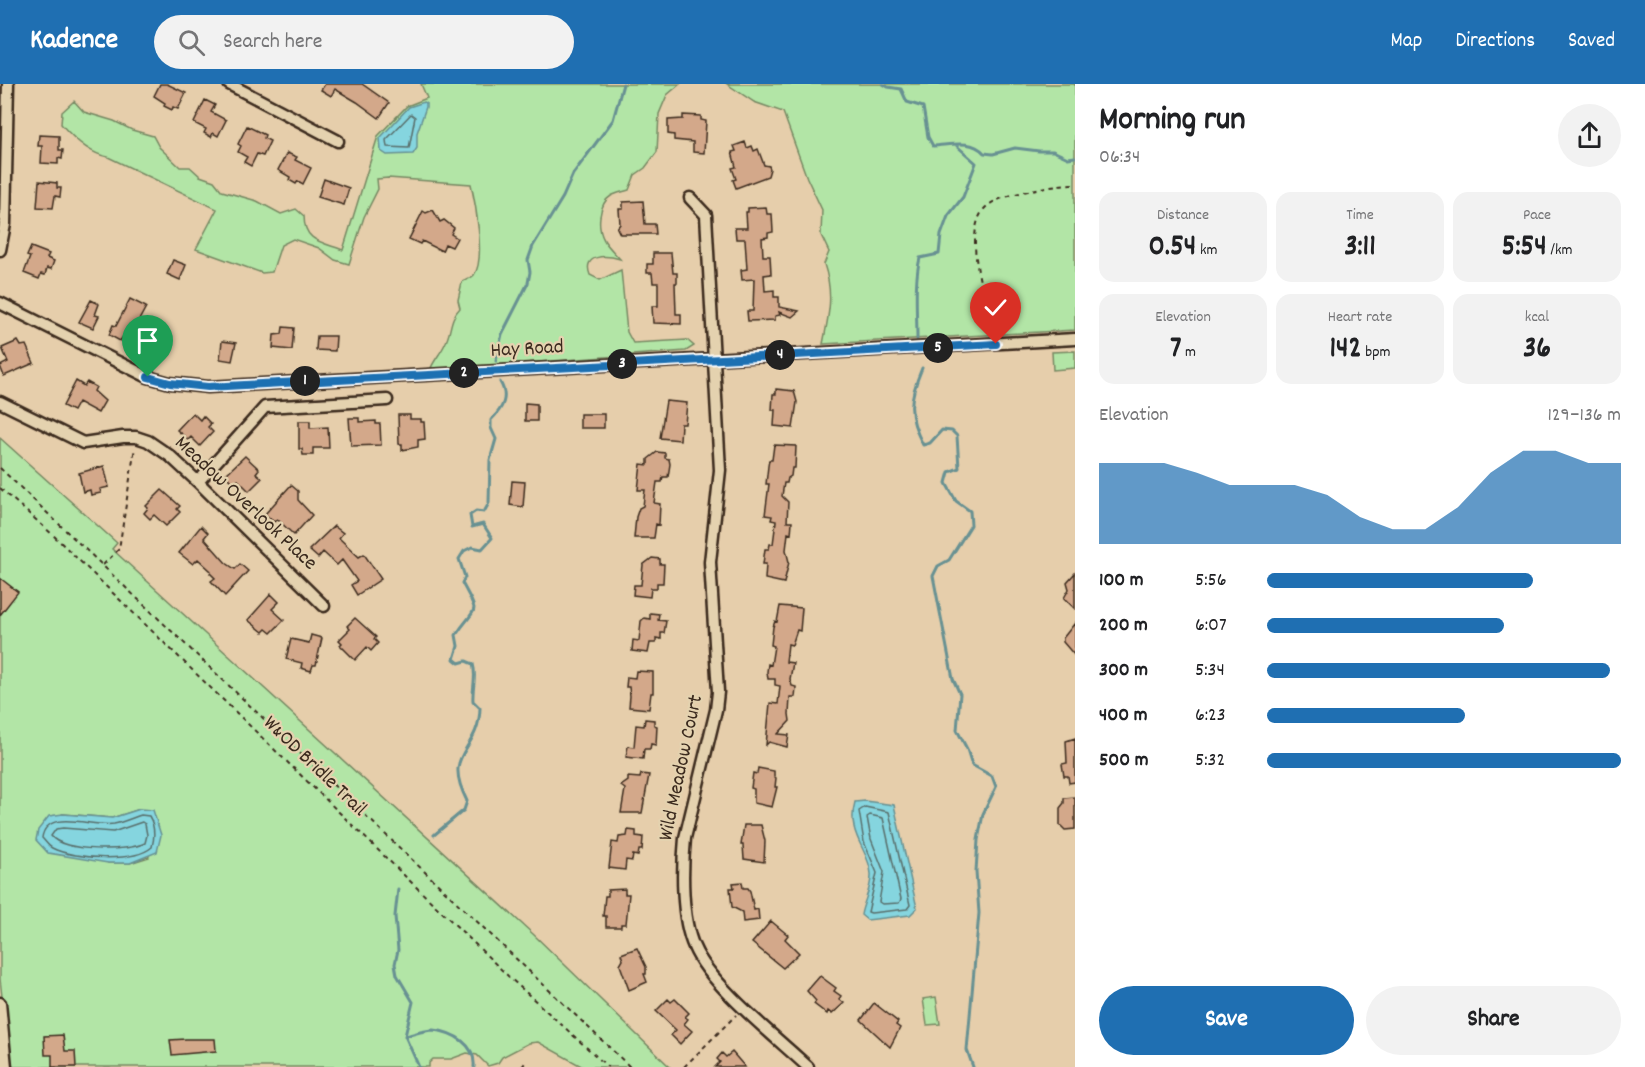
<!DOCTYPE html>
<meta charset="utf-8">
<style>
:root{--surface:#fff;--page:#f2f2f2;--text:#202124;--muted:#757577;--accent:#1f6fb2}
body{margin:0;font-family:Dekko,sans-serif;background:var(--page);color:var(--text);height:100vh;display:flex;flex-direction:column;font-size:22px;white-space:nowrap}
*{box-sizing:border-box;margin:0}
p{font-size:20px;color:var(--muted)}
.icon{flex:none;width:33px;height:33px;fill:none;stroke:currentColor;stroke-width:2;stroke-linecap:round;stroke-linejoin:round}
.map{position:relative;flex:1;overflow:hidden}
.details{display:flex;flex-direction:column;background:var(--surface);width:570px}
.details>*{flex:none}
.pin{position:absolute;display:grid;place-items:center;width:51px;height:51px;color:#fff;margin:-62px -26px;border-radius:50% 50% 50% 0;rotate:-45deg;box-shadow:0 0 6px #0007}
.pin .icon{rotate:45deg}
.km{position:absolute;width:30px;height:30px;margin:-15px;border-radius:50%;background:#222;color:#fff;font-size:16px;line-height:30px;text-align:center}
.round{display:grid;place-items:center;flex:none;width:63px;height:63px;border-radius:32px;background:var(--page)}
.summary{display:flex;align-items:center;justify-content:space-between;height:102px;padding:0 24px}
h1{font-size:33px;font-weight:800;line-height:45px}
.metrics{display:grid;grid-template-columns:repeat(3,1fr);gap:9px;height:102px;padding:6px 24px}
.metrics div{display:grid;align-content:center;border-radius:15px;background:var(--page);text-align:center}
.metrics b{font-size:30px;font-weight:800}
.metrics small{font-size:16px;font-weight:400}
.metrics p{font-size:16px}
.chart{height:168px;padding:12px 24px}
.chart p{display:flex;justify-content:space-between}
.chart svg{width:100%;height:108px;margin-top:6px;fill:var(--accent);opacity:.7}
.action{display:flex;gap:12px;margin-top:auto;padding:12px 24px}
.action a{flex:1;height:69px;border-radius:36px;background:var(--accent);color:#fff;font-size:24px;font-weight:800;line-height:69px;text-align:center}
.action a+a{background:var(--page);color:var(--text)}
ul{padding:0 24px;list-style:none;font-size:20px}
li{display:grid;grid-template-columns:96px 72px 1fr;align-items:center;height:45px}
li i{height:15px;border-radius:8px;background:var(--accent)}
header{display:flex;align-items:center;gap:36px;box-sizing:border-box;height:84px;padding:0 30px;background:var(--accent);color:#fff}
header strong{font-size:28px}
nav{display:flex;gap:33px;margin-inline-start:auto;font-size:21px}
.search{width:420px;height:54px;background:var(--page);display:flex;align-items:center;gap:15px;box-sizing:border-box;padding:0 21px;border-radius:33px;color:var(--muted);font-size:22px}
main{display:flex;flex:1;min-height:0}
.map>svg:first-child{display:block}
</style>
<header>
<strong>Kadence</strong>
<div class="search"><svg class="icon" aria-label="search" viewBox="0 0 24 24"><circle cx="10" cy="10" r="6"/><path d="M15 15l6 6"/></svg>Search here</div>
<nav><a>Map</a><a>Directions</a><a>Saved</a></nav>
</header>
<main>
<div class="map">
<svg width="1075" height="983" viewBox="0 0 1075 983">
<rect width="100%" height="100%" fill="#e6ceab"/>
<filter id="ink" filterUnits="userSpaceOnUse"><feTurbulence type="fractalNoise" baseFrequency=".0167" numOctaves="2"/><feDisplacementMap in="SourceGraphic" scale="12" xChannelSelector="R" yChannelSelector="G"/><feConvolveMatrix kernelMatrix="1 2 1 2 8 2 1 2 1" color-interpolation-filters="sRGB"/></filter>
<g filter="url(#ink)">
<path fill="#b2e5a6" stroke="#768862" stroke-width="1.5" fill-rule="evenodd" d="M421,0H680L667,11L659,30L657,68L645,84L635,91L629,106C623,108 616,109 611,112C598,120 597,144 604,156C608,163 615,169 620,175C606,171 582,170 590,191L600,196L621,186L627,248L633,259L687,256L694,262L686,267L430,286C434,276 441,269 445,260C452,247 449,235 460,224L458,216L462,198C465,196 472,194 474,191C486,176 475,117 471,100L388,94L377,95L378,105L364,133L349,180L335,176L319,164L293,155L281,161L272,188L262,189L196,165L217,125L108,73C90,70 73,54 61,40L62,28L74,17L84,28L114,37L132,46L153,52L159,63L180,83H190L200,92L214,97L222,107L257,117L281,130L296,125L304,132C304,158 322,158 343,166L378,52L407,22L427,14Z
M727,0H1075V246L823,260C829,230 834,210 824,180L829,168L821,151L822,126L807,94L783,28L754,18Z
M1075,267V284L1053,286L1052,268Z
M0,354L117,459L112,465L533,850L670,983H583L538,958L529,959L502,973L498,979L488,982L477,971L467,969L451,975H433L429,979V983H10L0,895ZM140,725L149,773L130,779H108L63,730L112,734Z
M936,913L940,940L927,941L923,915Z"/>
<path fill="#85d5df" stroke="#679192" stroke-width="1.5" d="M424,18L426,19V23L417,49V64L413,70L387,71L381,67L380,54L409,23Z
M865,717L894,721L917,824L910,831L867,836L861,831C863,818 872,804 871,790C869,765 846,751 855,718Z
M140,725L153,726L161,751L157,768L130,779H108L48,769L36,756L38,746L49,732L63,730L112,734Z"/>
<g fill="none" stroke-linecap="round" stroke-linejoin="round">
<path stroke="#596e6b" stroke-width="1.5" d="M411,30L415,33L409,64L387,63L386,56Z
M865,723L889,728L910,821L907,825L871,829L868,828L877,789L864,758L859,727Z
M141,731L149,732C155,742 155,752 152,763C134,779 73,775 52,764C48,762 45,757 42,754C46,723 93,744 114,740C123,738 132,734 141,731Z
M870,731L883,734L901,815L899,819L882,820L879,818L884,788L871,755L867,733Z
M142,738L145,740L147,751L145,759C128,768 63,768 51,752L56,745L63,744L113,748Z"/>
<path stroke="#679192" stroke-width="3" d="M883,0L888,3L901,5L907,18L923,23L928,53L933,62C951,61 972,55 984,69L993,70L1015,64L1039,67H1053L1068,74L1075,73
M917,255C917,229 914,198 920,174L939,170L941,151L948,132L963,113L976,79L957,62
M496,277L502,250L528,199L530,188L528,176L533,162L563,113L573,90L613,36L623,0
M922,284C909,315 907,330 923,361L930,359L942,346L952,347L957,352L959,384L949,388L946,399L956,417L970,427L971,441L949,476L938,482L933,492L953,595L960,610L957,646L967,665L972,681L992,692L996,703L983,730L978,756L976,787L979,829L967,966L973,983
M434,751L464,726L467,717C441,666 479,670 480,624L473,617C472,603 477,593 473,580L466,577L459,579L454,575L458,562L456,551C476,520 481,534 462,499L465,493L459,475L464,467L472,463L482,465L492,454L483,440L472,443L470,431L476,427L484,428L489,419L490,376L496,355L491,344V336C503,324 509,313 500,298
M398,805L395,832L398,866L395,880L397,891L413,918L405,952L419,983
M405,952C414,950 425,946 433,946C454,948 476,961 474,983"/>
</g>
<path fill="#d3a88a" stroke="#3b2a1e" stroke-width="1.5" d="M160,0H167L186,9L178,25L173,23L172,26L164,22L165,19L154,12Z
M325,0H362L389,19L379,34L357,18L335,5L331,12L321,6Z
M205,16L215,21L211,28L226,36L218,52L213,49L211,53L204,49L206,45L194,39Z
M683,31L701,32V36L706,37L704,69L693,68V58L674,56V51L668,50V36L683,35Z
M247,42L265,51L264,54L270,57L263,72L257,70L251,82L244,78L247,73L238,68L241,62L238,60Z
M39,51L59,52V66H63L62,75L58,74V80L41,79L42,62H38Z
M745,58L747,64L752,62L754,67L758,65L764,81L769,82L770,85L768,92L736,104L733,96L736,95L732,84L736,83L732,68L736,67L734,62Z
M287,69L297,73L295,76L311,84L303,100L298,97L296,100L289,96L290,93L278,86Z
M324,95L349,104L344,121L318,113Z
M39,97L57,99V104H61L60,113L55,112L53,124L37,123Z
M643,117L645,140H655L656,150H620L617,144L620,140L619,125H623V118Z
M766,123L767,130H772L773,148L768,149V153L762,154L763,172H770L771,190L764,191L765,207L774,206V213H779V223L799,227L792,233L779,228L780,231L775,232V236L748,237L747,227H753L754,195L742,196L741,186L747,185L745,155H736L735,144H747L746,128H748V124Z
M433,126L440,138L444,136L454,144L451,150L457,154L452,163L445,160L442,167L422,157L420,160L409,155L423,127L426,129Z
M31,163L49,170L47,174L54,177L51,185L47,184L45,191L41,190L39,195L24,189L30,173L27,172Z
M653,169H671L673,189H677V199H675L676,230H681V240L653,239L652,222H658V199H653L652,189H647V180H653Z
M173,176L186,181L180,196L167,190Z
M130,215L146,223L138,238L143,240L140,246L144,248L137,262L122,254L120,257L109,251L113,241L116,242Z
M91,216L99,220L95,231L99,232L93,244L79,238Z
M283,243L294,244L292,266L273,264L274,251L282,250Z
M317,252H336L335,267L316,266Z
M18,257L21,262L26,261L34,279L4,292L0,282L8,278L2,264Z
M222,257L236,259L232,277L220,275Z
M76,297L84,302L87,298L96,303L94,307L105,317L98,329L78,318L73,327L63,322Z
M776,305L794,307L797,318L793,344L774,342L775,326H772L773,310H776Z
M666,317L687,319L685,340H681L680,356L660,354Z
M525,319L537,320V337H525Z
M193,329L200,336L203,332L211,340L208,343L213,348L200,362L191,353L188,356L177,346Z
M580,330H604V344H580Z
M398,331H410V335H421V338H424L425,355L418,356V363L402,366V360H399Z
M349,334H359V338L376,337V340H380L381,361L351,362Z
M299,337H310V344L328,343L329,364H313V371H303L302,365H299Z
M774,361L796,362L795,384H792L791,392L788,394L787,399H784L782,412L788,418L787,438H792L791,450L788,449L786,466L789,478L784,499L765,495L766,480H763L765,465H769L770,460H773L776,437L771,436L772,432L765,431L769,400H766L768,382L769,376H772Z
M657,368L665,369V374L669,375L670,380L668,393H663L662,398H657L654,419L660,420L659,441L656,440L654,454H634L636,433L639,424L643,422L645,406H638L641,380L648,381V375Z
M245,372L259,385L256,389L262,394L249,407L238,396L234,400L225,391Z
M104,382L109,403L100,405L101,409L91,411L90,406L83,408L79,389Z
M512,397L525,398L523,423L510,421Z
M291,401L298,407V416L312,431L294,451L277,435L274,438L265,430Z
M162,406L180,422L177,425L180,428L166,442L154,431L150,435L144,429L148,424L146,422Z
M201,442L208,449L204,454L226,479L235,485L240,480L248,487L225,512L211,497L215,494L210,489L211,487L198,475L193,480L179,469Z
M334,442L343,449L339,454L359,473L364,470L381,495L357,511L351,501L357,497L342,476L337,481L323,468L318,474L309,466Z
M652,474L660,475V480H664L663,499H657V504H651L650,513L633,511L634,501H641L643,481Z
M1075,489V525L1064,514L1069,505L1067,498Z
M0,494L18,508L0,531Z
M271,510L279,518L272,525L284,536L271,549L266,545L263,548L248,536Z
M780,522L802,524L800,547L797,546L792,561L788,560L786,578L793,579L790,595L792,602L796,603L795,613H790L789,630L790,637L778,650L789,651L787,663L769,658L766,661L770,619L778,620L780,602L775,601V595H768L767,588L768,580L771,581L774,562L771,561L773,543L775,537L777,538Z
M650,529L659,530L658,536L666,537L664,549H661V555L656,554V559H650L648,569L632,567L633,556L639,557L641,537L644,534L650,535Z
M355,534L376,553L374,555L378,559L371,567L367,563L355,576L340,561L342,559L339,556L350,545L347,542Z
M1075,539V572L1063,558V554Z
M311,551L322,554L316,581H313L311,587L301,584L302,579L286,575L291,555L309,559Z
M636,587L653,588V609H651L649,625L629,623L630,612L629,603H626L627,593L635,594Z
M645,635L654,636V641L657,642L656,661L651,660L650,665H644L643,675L626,673L628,662L634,663L636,641L644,642Z
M1075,654V698L1069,699L1068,692H1064L1062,680L1067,679L1066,657Z
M758,684L774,687V692L776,694L775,703H777L772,723L754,719V705L751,704L753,689L757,690Z
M641,690L649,691L642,729H621L625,705L621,702L628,697V693L640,694Z
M1075,713V745L1065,746L1060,741V724L1064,719V714Z
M744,741H761L765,757L764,778L744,775L743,761H741Z
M628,746L636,747V752L643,753L642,766H639L638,772L633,771L632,777L626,776L625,786L609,784L612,758L618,759L619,753L627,752Z
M742,798L743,804H748L750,807L754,826L758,825L759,836L743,838L742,828L732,823L730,804H734L733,799Z
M625,805V810H629L626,840H621V843H606V832H603L605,812H608V806Z
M771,837L788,851L785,855L799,869L783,884L752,859Z
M637,864L646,883V890H644L647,898L629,906L620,881L623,876L621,870Z
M820,892L836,904L834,907L841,912L839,915L844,919L832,930L828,927L827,930L814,920L816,917L807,907Z
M668,915L671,918L675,915L689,929L685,933L688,935L684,940L692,947L680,960L671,951L676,946L656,927Z
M874,919L898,938L896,941L900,944L890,963L861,936Z
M63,951L65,967H75L76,983H52V971H45L44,952Z
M186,955H215L216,967L172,971L170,956Z
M732,968L745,983H715L720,978L717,975L722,969L726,973Z"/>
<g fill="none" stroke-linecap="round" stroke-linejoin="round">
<g stroke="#3b2a1e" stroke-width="15">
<path id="minor" d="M229,0L338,57
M690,114L706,131L720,386L710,478L718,608L716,626L685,754C682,785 681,834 694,863C710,901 776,953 808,983
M0,166L5,140L8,0
M0,219L148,293L170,299L208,303L1075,255
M0,318L83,359L123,353H136L148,357L170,372L198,398L324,522
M198,398L265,323L387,316
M0,919L6,983"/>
</g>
<path stroke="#3b2a1e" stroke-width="2" stroke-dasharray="4.5 4.5" stroke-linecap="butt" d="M993,248C986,219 958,140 990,120C998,115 1011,111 1020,109C1039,104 1056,100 1075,100
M0,384L630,983
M0,404L53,451L508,892L608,983
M103,481L119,465L135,363
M522,983L527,976
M684,983L736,931"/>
<use href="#minor" stroke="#e4d2af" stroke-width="10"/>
</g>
</g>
<g fill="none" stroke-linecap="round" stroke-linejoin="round" filter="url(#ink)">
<g stroke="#fff" stroke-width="12">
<path id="route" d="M148,293L170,299L208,303L996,260"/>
</g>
<use href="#route" stroke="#1f6fb2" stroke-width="8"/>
</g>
<g text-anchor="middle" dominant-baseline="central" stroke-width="4.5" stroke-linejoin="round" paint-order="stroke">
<g font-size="21" fill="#3b2a1e" stroke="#e4d2af">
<text transform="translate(527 266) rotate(-3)">Hay Road</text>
<text transform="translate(245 420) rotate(43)">Meadow Overlook Place</text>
<text transform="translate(314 683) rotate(44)">W&amp;OD Bridle Trail</text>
<text transform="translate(682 684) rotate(-78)">Wild Meadow Court</text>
</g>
</g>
</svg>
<div class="pin" style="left:148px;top:293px;background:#1e9e55"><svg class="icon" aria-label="arrive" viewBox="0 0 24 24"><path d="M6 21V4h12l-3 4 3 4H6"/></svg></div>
<div class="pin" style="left:996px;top:260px;background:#d93025"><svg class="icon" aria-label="check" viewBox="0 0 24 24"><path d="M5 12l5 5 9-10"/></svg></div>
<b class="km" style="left:305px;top:297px">1</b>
<b class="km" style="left:464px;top:289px">2</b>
<b class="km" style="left:622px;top:280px">3</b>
<b class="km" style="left:780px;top:271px">4</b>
<b class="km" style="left:938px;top:264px">5</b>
</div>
<section class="details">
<div class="summary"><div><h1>Morning run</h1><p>06:34</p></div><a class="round"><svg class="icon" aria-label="share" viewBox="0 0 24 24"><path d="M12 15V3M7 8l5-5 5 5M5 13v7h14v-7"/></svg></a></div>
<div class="metrics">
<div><p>Distance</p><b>0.54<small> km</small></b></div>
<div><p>Time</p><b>3:11</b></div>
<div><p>Pace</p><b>5:54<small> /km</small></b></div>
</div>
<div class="metrics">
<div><p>Elevation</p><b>7<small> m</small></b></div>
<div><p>Heart rate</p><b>142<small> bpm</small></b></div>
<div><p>kcal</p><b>36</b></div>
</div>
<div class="chart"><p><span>Elevation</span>129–136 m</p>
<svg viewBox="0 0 160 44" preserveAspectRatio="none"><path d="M0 44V11L10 11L20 11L30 15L40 20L50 20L60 20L70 24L80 33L90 38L100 38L110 29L120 15L130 6L140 6L150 11L160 11V44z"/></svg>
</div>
<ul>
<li><b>100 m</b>5:56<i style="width:75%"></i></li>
<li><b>200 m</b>6:07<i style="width:67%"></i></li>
<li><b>300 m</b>5:34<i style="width:97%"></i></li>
<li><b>400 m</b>6:23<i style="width:56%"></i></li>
<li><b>500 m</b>5:32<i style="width:100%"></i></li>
</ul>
<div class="action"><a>Save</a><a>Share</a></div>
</section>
</main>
